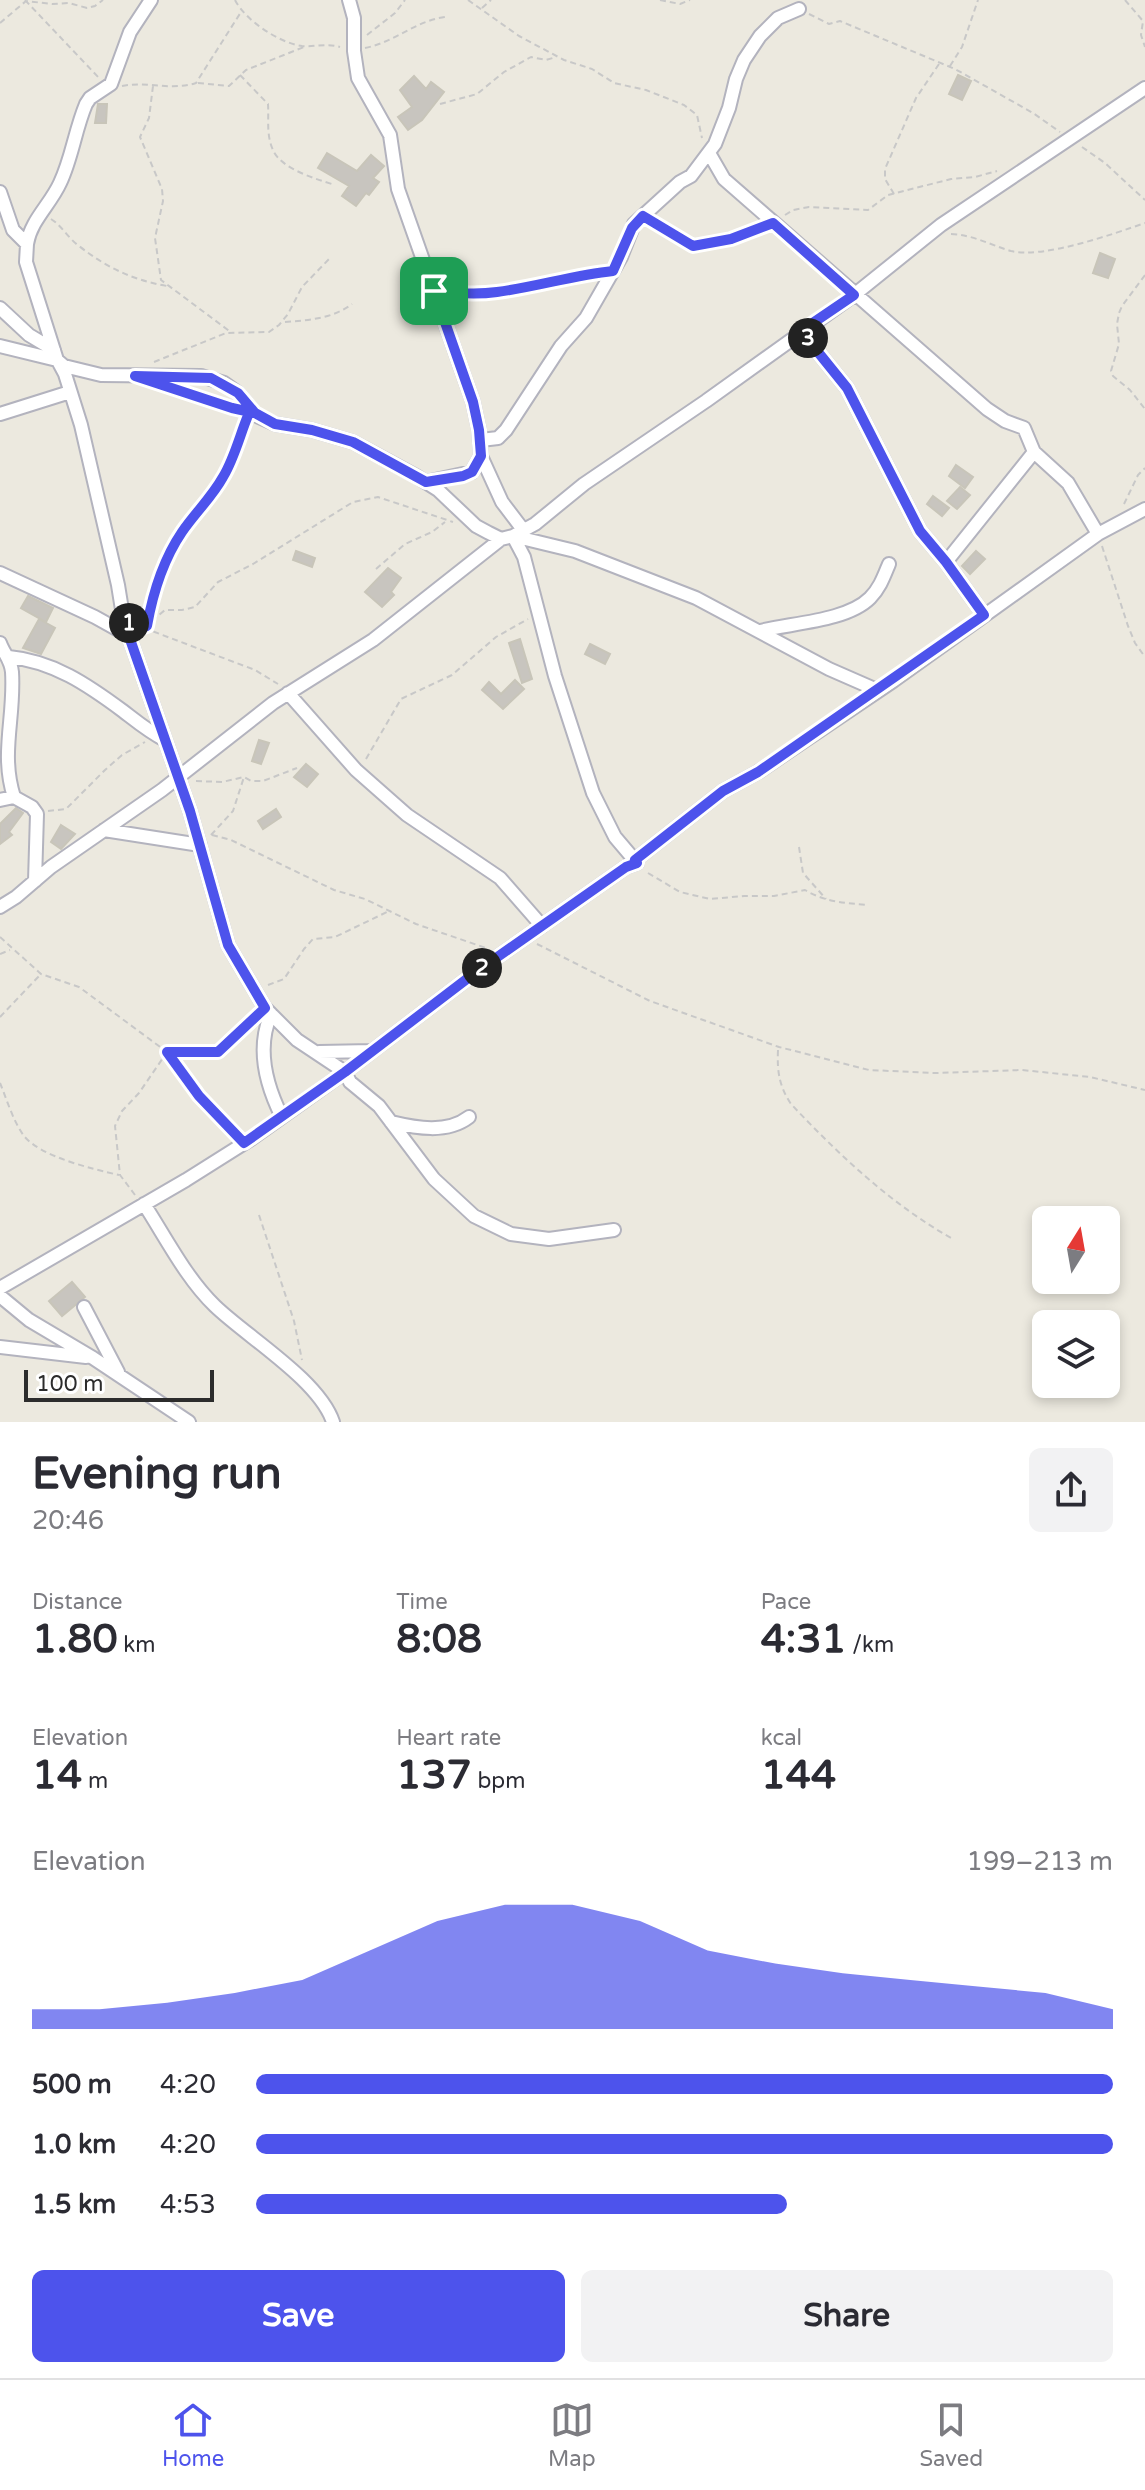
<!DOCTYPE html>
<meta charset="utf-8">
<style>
:root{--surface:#fff;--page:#f2f2f3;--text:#2b2b33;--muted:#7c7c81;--line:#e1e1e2;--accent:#4d53ec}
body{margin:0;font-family:"Varela Round",sans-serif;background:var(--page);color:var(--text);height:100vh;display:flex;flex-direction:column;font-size:30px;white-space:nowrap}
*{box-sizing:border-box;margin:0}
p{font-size:26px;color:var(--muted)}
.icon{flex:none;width:44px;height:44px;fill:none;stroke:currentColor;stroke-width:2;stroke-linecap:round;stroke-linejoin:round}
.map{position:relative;height:1422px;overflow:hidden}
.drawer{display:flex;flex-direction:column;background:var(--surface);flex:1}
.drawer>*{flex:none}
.needle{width:52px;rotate:11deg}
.controls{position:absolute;left:1032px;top:1206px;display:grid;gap:16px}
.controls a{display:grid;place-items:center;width:88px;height:88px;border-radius:12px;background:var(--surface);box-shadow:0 4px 12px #0003;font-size:40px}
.scale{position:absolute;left:24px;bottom:20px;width:190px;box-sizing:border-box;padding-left:8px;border:4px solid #2c2c2c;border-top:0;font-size:22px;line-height:28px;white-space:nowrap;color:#2c2c2c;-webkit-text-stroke:6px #fff;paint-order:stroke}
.pin{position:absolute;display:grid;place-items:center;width:68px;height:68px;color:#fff;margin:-34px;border-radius:16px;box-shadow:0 4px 12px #0006}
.km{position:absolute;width:40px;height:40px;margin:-20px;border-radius:50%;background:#222;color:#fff;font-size:22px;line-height:40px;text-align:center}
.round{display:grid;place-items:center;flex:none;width:84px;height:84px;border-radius:12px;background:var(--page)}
.head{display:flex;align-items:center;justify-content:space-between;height:136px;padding:0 32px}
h1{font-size:44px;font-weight:700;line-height:60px}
.metrics{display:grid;grid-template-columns:repeat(3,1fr);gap:12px;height:136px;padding:8px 32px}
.metrics div{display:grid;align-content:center}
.metrics b{font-size:40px;font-weight:700}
.metrics small{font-size:22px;font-weight:400}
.metrics p{font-size:22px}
.chart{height:224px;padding:16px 32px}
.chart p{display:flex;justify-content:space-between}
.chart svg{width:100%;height:144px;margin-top:8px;fill:var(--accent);opacity:.7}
.action{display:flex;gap:16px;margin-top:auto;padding:16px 32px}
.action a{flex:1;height:92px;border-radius:12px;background:var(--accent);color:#fff;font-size:32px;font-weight:700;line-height:92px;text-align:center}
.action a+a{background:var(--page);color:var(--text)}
ul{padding:0 32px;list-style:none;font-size:26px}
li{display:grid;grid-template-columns:128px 96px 1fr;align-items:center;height:60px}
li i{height:20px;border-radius:10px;background:var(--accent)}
.tab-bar{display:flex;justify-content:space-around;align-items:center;height:112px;border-top:2px solid var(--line);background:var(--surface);font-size:22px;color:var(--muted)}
.tab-bar a{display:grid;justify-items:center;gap:4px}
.tab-bar .on{color:var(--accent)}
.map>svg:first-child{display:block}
</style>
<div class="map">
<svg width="1145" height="1422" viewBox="0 0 1145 1422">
<rect width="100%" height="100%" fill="#ece9df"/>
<path fill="#c8c5bf" stroke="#c8c5b9" stroke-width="2" d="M958,75L971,81L962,100L949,94Z
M414,76L426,89L431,82L444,92L422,120L408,130L398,117L412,107L400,90Z
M98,104H107L106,123H95Z
M327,153L357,171L371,155L384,166L373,178L379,182L369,195L366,193L356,206L342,196L349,186L318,168Z
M1100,253L1115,259L1108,278L1093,273Z
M956,465L973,477L965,488L949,476Z
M960,487L970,495L957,509L947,501Z
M933,496L949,508L942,516L927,504Z
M296,551L315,558L312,567L293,560Z
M976,551L985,559L970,574L962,566Z
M388,568L401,578L391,592L394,595L382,607L365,592Z
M28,596L53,608L46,622L21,608Z
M39,619L55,628L41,654L23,648Z
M520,639L532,679L522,683L509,643Z
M590,644L610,654L605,664L585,654Z
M515,680L524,689L503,709L482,690L489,682L501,694Z
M259,740L269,743L261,764L252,761Z
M306,764L318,774L307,787L294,777Z
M16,808L23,813L9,832L12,835L0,844V824Z
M276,809L281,817L263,829L258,821Z
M61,825L75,834L61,849L51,842Z
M72,1282L85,1297L62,1316L49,1301Z"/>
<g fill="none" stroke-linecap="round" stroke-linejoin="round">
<g stroke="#b3b3be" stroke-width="16">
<path id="street" d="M349,0L354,18V51L358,78L390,135L398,189L473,402L479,430L481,456L472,472L426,482
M709,153L724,179L987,409L1005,421L1024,428L1034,452L1068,483L1098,534
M0,192L13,230L27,244L26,262L57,360
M27,244C31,220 50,205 60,183C72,158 75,130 86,104L90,98L111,84L130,32L151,0
M0,308L29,335L54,350
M801,331L847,388L920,531L946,562L984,615
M0,346L57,360L64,366L101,375L201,376L224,383L238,393L257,416L275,424L312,430L353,442L416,476L438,490L476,526L489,533L501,539L513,536L575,551L696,598L829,669L877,690
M58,361L65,374L81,425L118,585L124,622L190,811L228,945L265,1008L297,1040L345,1072L350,1082L379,1106L434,1179L474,1216L511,1234L549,1239L614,1230
M0,414L70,392
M481,440L498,438L506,430L561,346L586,318L621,257L634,224L680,182L691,176L715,144L729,108L736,79L744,60L760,36L778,18L799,9
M481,456L502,502L524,531
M946,562L1034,452
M0,573L95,617L131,637
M760,631C792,623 847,621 870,598C880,588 884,576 889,564
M0,643C4,654 11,660 12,672C15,718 0,753 14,797
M9,657C53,661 88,685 123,711C136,721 149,732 165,740
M288,693L356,770L407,815L500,878L542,926
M0,800L14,797L32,807L37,814L35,881
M104,830L200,845
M637,863L615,837L593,793L555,676L524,557L513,536L535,524L584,484L706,401L854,295L941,225L1145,88
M0,907L16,897L51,867L162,790L273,703L373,640L501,539
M271,1014C256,1048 266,1085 282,1117
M319,1052L372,1051
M391,1122C416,1128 447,1134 469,1117
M144,1204C166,1238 186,1278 215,1306C247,1337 319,1380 333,1422
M0,1288L186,1180L251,1139L345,1072L476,972L626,867L637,863L635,860L723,791L758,772L893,681L1098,534L1145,509
M0,1296L29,1320L93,1358L189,1422
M84,1307L118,1372
M0,1347L86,1357"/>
</g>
<path stroke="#c8c8c8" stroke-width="2" stroke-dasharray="6 4" stroke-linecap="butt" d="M25,0L99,78
M235,0C245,20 279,43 302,46C315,47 327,43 340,47
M468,0L519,36L564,60L592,69L614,83L646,90L684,105L697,115L702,138
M660,0L680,4L690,0
M1125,0L1143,21L1141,35L1145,47
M482,8L491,0
M809,14L829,24L840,21L955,69L1033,113L1060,132
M0,23L26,1L52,4L69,3L87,8L95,6L103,0
M367,35L395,13L405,0
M365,48C395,42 415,21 445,17
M950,66L962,47L978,0
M240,75L268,104C269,119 266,135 273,150C281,169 316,179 335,185
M198,83L229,86L246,70L304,47
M122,86C147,81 171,91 196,83L241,12
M153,86L149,118L140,137L162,189L163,201L155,238L161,280L232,333
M440,104L477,94L504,72L531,57L546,60L556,57
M1082,147L1105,163L1145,200
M894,194L885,179V169L916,98L939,64
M785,215L793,210L809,207L868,210L888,195L951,179L975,177L997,171
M51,219C62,226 68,238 79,246C106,267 132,280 167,286
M654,223L693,246L731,239L762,228
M951,234C974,235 990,245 1011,251C1043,259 1113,234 1145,223
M1145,275L1122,306L1119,313L1117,324L1119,344L1111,371L1113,376L1130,390L1145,409
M449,292H495L596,273
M285,322C309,320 332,319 352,304
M154,362L226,333L269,332L279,325L288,314L302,287L330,258
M176,390L234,409
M1124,504L1138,475L1145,468
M1102,546L1128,626L1135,643L1145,657
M376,569L405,544L432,532L445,522
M147,625L159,577L166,559L181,534L223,477L246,421
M144,627L165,610H182L195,607L218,582L253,564L353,502L378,497L453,522
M144,628L255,670L278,684
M366,759L401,699L452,675L496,637L528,619
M196,781L222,782L244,777L251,781H263L297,768
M48,811L66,809L105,770L122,755L145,742
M211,835L233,811L244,777
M212,835L231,840L334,890L365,899L416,924L486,948
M799,847L803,873L826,899
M648,873L680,892L710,899L744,896H774L805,890C825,902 845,903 868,905
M0,937L41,974L79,987L167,1052L199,1096L234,1133
M537,944L650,1001L779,1047L869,1070L935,1073L1022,1070L1090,1077L1145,1090
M0,954L10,950
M268,985L284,979L304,949L313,939L335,937L389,911
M0,1017L40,975
M778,1050C777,1071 779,1086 791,1104C838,1154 891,1204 951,1238
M0,1083C7,1100 13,1121 24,1136C41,1157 93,1169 119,1175
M135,1195L120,1175L115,1126L122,1111L139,1093L167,1052H218L226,1047L256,1014
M259,1215L294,1321L302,1360"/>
<use href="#street" stroke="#fff" stroke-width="12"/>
</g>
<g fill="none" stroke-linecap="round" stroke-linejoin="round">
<g stroke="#fff" stroke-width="16">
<path id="route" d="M434,291L473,402L479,430L481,456L472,472L463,476L426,482L353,442L312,430L275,424L255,413L232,408L135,376L211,378L238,393L255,413H249C240,434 235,457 223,477C212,497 195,513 182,532C163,560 153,592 147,626L144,627L124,622L190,811L228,945L265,1008L218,1052H167L199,1096L244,1143L345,1072L476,972L626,867L637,863L635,860L723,791L758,772L984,615L946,562L920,531L847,388L801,331L854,295L773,223L731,239L693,246L643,216L632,228L613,271C574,275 536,287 497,292C476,295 455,293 434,291"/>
</g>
<use href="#route" stroke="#4d53ec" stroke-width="10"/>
</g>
</svg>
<div class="controls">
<a><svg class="needle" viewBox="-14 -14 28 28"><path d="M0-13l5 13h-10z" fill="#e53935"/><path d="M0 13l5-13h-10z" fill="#7c7c81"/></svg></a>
<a><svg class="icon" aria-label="layers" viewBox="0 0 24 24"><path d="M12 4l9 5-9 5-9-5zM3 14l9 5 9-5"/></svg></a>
</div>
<div class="scale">100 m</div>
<div class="pin" style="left:434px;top:291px;background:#1e9e55"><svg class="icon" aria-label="arrive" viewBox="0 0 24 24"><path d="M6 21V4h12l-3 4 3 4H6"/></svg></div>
<b class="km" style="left:129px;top:623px">1</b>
<b class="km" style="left:482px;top:968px">2</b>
<b class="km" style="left:808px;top:338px">3</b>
</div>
<section class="drawer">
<div class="head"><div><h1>Evening run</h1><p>20:46</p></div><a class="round"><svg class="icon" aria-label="share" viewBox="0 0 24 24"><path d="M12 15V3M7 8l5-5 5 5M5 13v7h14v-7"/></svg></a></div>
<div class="metrics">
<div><p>Distance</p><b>1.80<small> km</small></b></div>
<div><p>Time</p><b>8:08</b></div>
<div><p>Pace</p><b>4:31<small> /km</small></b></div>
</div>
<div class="metrics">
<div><p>Elevation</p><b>14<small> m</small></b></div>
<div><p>Heart rate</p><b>137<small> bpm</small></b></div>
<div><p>kcal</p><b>144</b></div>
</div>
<div class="chart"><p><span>Elevation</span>199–213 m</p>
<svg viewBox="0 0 160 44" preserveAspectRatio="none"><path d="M0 44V38L10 38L20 36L30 33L40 29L50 20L60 11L70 6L80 6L90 11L100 20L110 24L120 27L130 29L140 31L150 33L160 38V44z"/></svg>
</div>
<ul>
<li><b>500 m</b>4:20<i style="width:100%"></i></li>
<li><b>1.0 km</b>4:20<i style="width:100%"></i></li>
<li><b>1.5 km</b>4:53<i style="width:62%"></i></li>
</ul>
<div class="action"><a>Save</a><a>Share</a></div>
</section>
<nav class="tab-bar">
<a class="on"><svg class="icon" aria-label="home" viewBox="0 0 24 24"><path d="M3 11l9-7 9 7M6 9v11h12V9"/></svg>Home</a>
<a><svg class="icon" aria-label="map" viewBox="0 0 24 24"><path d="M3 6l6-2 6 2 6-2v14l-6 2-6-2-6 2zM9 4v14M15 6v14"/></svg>Map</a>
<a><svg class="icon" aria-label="saved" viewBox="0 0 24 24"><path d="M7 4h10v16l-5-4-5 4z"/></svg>Saved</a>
</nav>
